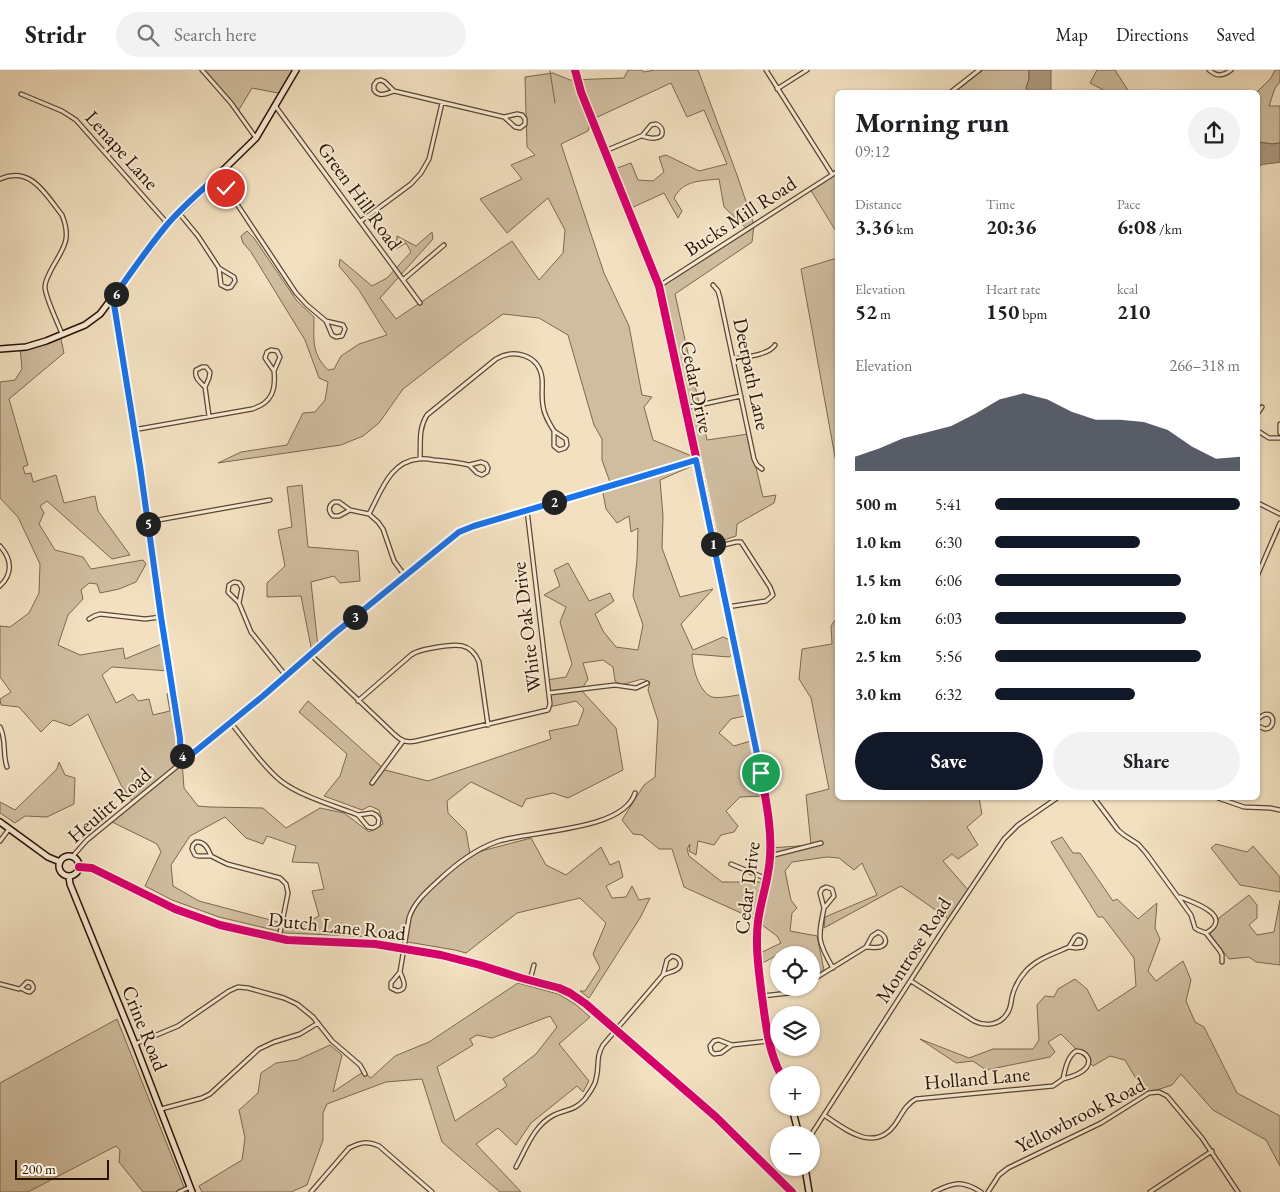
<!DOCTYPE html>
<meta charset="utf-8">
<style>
:root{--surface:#fff;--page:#f2f2f2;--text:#202124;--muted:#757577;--line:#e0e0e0;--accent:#111827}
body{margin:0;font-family:"EB Garamond",serif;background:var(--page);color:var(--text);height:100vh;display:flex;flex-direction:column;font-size:19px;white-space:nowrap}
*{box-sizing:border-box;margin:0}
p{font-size:16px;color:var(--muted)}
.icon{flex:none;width:28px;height:28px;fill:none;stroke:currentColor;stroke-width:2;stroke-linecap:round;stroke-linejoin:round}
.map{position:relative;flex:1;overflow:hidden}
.drawer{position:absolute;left:835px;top:20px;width:425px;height:710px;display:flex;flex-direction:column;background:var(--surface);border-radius:8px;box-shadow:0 1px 4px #0004}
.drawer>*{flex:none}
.buttons{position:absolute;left:770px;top:876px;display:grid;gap:10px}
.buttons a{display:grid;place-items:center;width:50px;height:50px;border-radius:50%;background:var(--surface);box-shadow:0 1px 4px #0004;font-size:25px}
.scale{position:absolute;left:15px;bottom:12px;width:94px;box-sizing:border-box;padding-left:5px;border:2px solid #291300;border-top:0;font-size:14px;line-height:18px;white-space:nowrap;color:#291300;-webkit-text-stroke:4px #f7ebd6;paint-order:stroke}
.pin{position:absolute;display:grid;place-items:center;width:42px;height:42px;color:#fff;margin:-21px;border:2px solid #fff;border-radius:50%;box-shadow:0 1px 5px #0007}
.km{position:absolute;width:25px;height:25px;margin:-12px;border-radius:50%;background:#222;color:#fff;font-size:14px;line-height:25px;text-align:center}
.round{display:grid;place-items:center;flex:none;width:52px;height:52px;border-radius:26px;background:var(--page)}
.head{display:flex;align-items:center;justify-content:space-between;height:85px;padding:0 20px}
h1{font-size:28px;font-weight:700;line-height:38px}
.figures{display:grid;grid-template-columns:repeat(3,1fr);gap:8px;height:85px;padding:5px 20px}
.figures div{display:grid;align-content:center}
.figures b{font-size:21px;font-weight:700}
.figures small{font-size:14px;font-weight:400}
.figures p{font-size:14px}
.chart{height:140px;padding:10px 20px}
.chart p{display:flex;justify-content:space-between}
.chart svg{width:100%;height:90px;margin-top:5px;fill:var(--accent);opacity:.7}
.action{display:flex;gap:10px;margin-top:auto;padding:10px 20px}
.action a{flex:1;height:58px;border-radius:30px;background:var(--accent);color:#fff;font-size:20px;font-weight:700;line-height:58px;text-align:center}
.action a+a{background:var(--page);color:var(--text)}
ul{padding:0 20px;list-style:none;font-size:16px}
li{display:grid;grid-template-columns:80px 60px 1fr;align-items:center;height:38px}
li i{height:12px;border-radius:6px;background:var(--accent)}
header{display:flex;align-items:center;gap:30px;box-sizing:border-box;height:70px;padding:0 25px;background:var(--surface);border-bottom:1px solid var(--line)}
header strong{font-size:24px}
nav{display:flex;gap:28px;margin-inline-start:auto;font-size:18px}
.search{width:350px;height:45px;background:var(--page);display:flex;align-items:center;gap:12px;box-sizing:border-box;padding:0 18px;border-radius:28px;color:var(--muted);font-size:19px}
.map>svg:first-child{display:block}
</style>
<header>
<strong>Stridr</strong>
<div class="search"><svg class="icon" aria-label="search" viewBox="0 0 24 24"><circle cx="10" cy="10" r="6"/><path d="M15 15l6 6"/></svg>Search here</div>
<nav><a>Map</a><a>Directions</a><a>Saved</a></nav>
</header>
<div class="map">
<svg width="1280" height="1122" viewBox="0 0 1280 1122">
<rect width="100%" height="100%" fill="#f2e0c0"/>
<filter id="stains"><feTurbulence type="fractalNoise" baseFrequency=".004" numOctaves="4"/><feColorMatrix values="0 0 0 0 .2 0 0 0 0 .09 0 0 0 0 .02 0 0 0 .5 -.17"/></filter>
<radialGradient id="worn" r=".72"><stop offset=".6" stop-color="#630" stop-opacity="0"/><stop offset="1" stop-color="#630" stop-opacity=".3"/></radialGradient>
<path fill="#d0bd9f" stroke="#7c6850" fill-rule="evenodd" d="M204,0H295L283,24L252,18L237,43Z
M628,0H641L644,2L655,0H698L737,105L754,155L752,172L675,224L707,370L748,364L763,427L776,425L774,433L737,454L736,466L715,473L702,395L692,396L660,410L663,446L662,478L680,527L713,519L681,554L693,580L723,567L732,571L735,583L729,587L692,584C692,597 699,622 712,627C719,629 737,625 745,624L749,645L731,649L719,663L734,676L754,670L764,726L740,727L726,741L738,756L734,762L721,765L714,775L698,771L696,785L689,781L690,774L687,779L689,786L722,812H767L770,778L811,775L806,725L829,719L811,628L799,609L802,579L832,574L831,556L837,547L838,728H979L982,744L967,757L978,775L958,789L952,784L943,791L969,821L950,850L901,816L824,858L825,847L877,825L862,793L854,800L839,788L827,787L792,792L785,801L791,830L797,838L792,843L790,861L817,866L824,900L811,909V885H785L781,883L759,895L758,884L781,873L777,866L754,849L684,817L672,779H659L642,765L633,764L622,750L644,715L655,707L658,651L648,620L650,612L642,609L621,615L615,611L613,597L603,590L583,593L588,609L581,620L616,658L623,700L568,728L553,723L526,729L522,737L471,712L447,731L448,743L466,761L470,784L531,768L546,795L566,805L601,777L610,795L619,791L623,807L606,816L612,828L626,827L632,816L639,830L650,828L640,848L589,928L580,921H585L600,898L593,884L606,853L580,828L517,843L466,883L455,880L378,867L286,863L219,847L172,830L145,816L161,782L157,774L110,751L133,732L121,715L88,644L70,656L53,650L41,662L19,637L1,635L0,629L11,622L0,607V556L10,557L29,543L39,523L40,494L18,447L0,428V312L15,310L22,299L20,277L60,265L64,283L9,329L28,395L23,397L25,404L31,403L33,412L56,405L64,433L95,426L98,441L130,485L112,489L47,431L40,436L44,443L39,454L55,480L83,487L91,499L143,490L146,494L136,512L119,519L100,523L97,514L89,513L81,520L83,529L68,545L58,575L80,585L123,578L125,589L164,573L169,601L112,597L102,605L116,633L133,624L138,631L149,629L153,645L170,641L167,624L173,623L182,691L184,718L198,736L210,737L263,738L286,758L320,738L344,743L369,762L383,754L379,740L370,736L362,740L324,726L340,706L347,684L299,642L308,631L385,700L428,711L551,669L549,661L578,655L584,639L576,631L549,637L547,610L566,607L572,594L560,552L566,537L544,525L560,516L554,500L568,493L589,531L610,523L614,531L595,544L603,561L616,577L638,580L643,555L633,526L637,490L638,458L631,462L629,446L617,453L606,439L602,418L611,415L602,390V369L594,355L568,265L539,248L503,244L460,275L403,319L379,353L363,366L341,375L218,393L241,382L287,375L303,343L315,342L325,330L328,312L319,308L305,270L251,182L243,173L241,166L247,161L254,168L297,231L314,247C314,269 311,283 328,300L334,299L341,286L359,274L387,265L359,220L339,196L340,189L372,216L387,208L411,182L406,173L396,179L397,166L416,176L432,162L433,169L380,228L396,249L512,171L539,210L563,183L565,160L548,128L507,163L480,129L522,109L511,95L535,85L527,77L525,7L553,3L570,10L624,8ZM671,13L687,47L704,40L727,94L699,101L666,85L659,87L664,102L653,111L638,110L631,93L612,100L627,140L664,123L678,148L682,141L674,128C683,110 701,111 719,109L724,137L747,159L658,218L694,387L653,370L644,337L652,327L642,325L629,256L604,203L561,74L588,61L591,50ZM225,747L246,768L263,774L267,766L296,776L292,792L318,793L324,819L312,821L319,846L297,857L199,831L173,816L171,795L190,766Z
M983,0H1029V9L1026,18L1028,22H955Z
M1097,0H1115L1129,22H1107L1090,13Z
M1275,0H1280V12L1275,18L1269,36H1280V73L1272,74L1258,72L1257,22L1271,8Z
M837,101V163L810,119Z
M837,188H838L837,398L801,199Z
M302,415L308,477L358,481L360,511L340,513L334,506L311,512L318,577L312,582L301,526L267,527V513L285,496L278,460L292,457L287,417Z
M59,692L65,705L75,708L74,734L47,747L25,746L15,753L0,743V732L15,740L57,699Z
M1062,767L1073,783H1080L1113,831L1117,829L1138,849L1157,833L1155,858L1160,869L1148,901L1156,911L1183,891L1191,910L1186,931L1195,952L1204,957L1237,1023L1280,1046V1096L1266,1070L1213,1040L1181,1004L1172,1015L1145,1024L1125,990L1110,986L1093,996L1061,964L1048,972L1055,982L1050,987L986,1000L973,991L956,993L920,969L969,988L993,979H1033L1039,970L1037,935L1045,926L1054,927L1058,919L1075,909L1087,919L1098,941L1136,916L1134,888L1103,847H1098L1051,772Z
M1216,774L1247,782L1253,776L1280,807V822L1240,815L1211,778Z
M1249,825L1257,835V848L1249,855L1257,865L1274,862L1280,830V895L1256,892L1249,887L1229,889L1210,864L1219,848Z
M518,913L558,924L575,934L590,947L559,974L589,1011L583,1022L577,1016L531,1053L516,1075L498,1058L476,1074L521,1122H500L442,1072L422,1009L386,1012L327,1034L323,1043V1070L307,1115L291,1122H202L199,1116L242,1090L245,1068L239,1040L258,1023L261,1003L276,993L297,990L330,975L342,985L333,1022L363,1002L371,1008L395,986L429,972ZM550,946L557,957L536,984L503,1009L507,1016L455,1051L437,997L473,975L470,969L477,965L492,968Z
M117,949L186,1122H143L119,1092L120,1080L116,1076L28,1122H0V1013Z"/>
<path fill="#ae9a7f" stroke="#79644c" d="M1029,0H1051V22H1028L1026,18L1029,9Z
M1258,72L1272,74L1280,73V92C1272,94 1265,93 1258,96Z"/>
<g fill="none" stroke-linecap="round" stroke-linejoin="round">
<path stroke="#79644c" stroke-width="1" d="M550,1L555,33"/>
<g stroke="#5b4630" stroke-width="5.5">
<path id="street" d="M202,0L231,33L256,68
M766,0L832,104
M1209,0C1217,7 1223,6 1231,0
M381,10L385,12L394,21C387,23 379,28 374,20V15L377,11Z
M777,19L807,0
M394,21L504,47
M951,22L979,0
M21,24L62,41L76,50L168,154
M276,37L420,233
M517,44L522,45L525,49V54L520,58L515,57L504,47Z
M656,54C664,57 665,68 655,68C651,69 646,67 642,66L651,55Z
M605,81L641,66
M216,107L233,128L296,223L307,235L326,251
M0,109C31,95 46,125 62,145C73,172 61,180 50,202C48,207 45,211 45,217C45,227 58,253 62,264
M179,143L198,166L219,198
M361,151L411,114L421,103L429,89L442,33
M219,198L234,207L235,211L231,217L227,218L221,215Z
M403,210L444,175
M713,215L718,221L720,228L754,389L757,395L762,399
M659,216L838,101
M113,228L124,308L140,396L161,547L180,668L181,693
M326,251L343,255L345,259L342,266L336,267L332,265Z
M271,280L277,281L280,287L274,301L265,288L267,282Z
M733,289C745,287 769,285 775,275
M202,297H206L210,302L209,308L205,317C200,312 194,308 196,300Z
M205,317L209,346
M685,338L741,326
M1258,343L1262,337
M1280,354V363
M133,360L252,339C272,333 276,320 274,301
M554,361L566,369L567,375L565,378L559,380L554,376Z
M1258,361L1269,368H1280
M420,388C421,373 418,359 427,345L496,289C514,278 539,285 542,308C543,317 541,326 543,336C544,345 549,353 554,361
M481,392L486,394L488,398L487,402L482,405L477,403L469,395Z
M334,432H339L350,440L339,446H333C328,441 328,436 334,432Z
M1258,433L1280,444
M350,440L369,444L378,452L383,459L394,491L405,506
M369,444C381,422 390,391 419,389C424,388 429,389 434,390C446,391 457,392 469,395
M147,452L270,430
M0,476C12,489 13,504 0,516
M715,477L736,472H741L770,517L773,525L766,531L727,537
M1258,504L1280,453
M234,512L239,513L242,518L239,533L228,522L229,515Z
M239,533L251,562L286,606
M89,549L94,546L100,544L145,549L161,547
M311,585L394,664C401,671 407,673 416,671L548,640L550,634L527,440
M549,623L615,615L636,618L647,613
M358,631L411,585C419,579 428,579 438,577C456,574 471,572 479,592L488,655
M1258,649C1274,634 1278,659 1265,659C1263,658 1260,657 1258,656
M231,653C245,670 263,697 281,711C300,726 335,736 358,745
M0,657C7,672 2,683 7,697
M372,713L403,671
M1094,728L1118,760L1124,765L1138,774L1146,783L1191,845L1195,858L1198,860L1206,863L1220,881L1222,885V892
M1218,728L1244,737L1270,738L1280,740
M372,743L376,745L379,749L378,755L373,758L368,757L358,745Z
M0,771L9,759
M196,772C205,771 208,779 211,786H198L195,785L192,779L193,775Z
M211,786L227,794L280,808L286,814L288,823L279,868
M770,786L821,773
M72,787L87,770L263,626L335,563L459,462L473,456L630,410L696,390
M731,794L767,809
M826,817L832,819L834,826L824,838L820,823L822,819Z
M1180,827C1193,832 1235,846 1206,863
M824,838C818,868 817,871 833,898
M878,862C886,865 889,874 880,877C876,878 870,877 866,877L872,866Z
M1078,865C1085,866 1087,871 1083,877L1076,878L1069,877L1075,867Z
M672,886C680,887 684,895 676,900C672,902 667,903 663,905L667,890Z
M400,902L409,848C414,832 427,821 439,810C456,794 474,780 496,772C529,760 623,762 635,723
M400,902C403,909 409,920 397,921L391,918V913Z
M530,910L534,895
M811,911L866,877
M911,911L974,951C986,957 1001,955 1008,942C1011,937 1011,932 1012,927C1014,918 1019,909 1025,902C1036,889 1053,884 1069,877
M27,912L31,913L33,916V919L30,922L26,921L21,918Z
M0,914L19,919L21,918
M762,926L789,923L800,918
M718,970H719L732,975L721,983L714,984L711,981L710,976L714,971Z
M135,974L178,956L229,921L238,917L248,918L284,928L297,934L313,947L332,971L360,995L365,1004
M732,975L768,971
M161,1039L202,1028L210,1024L259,979L274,972L300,964L318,953
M824,1045C846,1060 875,1084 896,1053C902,1044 906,1034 916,1029L1053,1016L1063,1009C1065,1000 1067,987 1076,981C1085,981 1093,989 1086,998C1081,1004 1071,1007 1063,1009
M811,1065L941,863L1004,769L1018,755L1057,728
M516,1097C526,1079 534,1055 554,1045C567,1039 574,1041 585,1029C589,1023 595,1016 596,1009C600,995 595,989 603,975L663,905
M179,1122L190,1117
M311,1122L349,1078C361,1072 367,1071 379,1076L432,1122
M934,1122C954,1112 962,1110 981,1122
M988,1122L999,1105L1008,1098L1101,1053L1149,1023L1159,1022L1167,1026L1202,1068L1238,1122
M1150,1122L1212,1081"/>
</g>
<g stroke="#291300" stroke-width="8">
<path id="secondary" d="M575,0L581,22L659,216L704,424L761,703C766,731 772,759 770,787C769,809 761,829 758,851C755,877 759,902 762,927C766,955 768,980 781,1005
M0,279L26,277L46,271L85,255L100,244L168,154L256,68L296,0
M0,752L48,787L60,792
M59 796a10 10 0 1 1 20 0a10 10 0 1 1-20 0Z
M79,797L92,798L175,839L220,855L287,870L375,874L441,885L480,895L521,908L559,918L570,923L586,934L716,1047L792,1122
M69,806L70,814L135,974L192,1122
M792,1038L799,1065
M805,1098L809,1122"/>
</g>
<use href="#street" stroke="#f7ebd6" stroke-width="3"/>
<use href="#secondary" stroke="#f7ebd6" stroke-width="5"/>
<g stroke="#f7ebd6" stroke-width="11">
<path id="cycleway" d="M575,0L581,22L659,216L704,424L761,703C766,731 772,759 770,787C769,809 761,829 758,851C755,877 759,902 762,927C766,955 768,980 781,1005
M79,797L92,798L175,839L220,855L287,870L375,874L441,885L480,895L521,908L559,918L570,923L586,934L716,1047L792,1122"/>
</g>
<use href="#cycleway" stroke="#d6006c" stroke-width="8"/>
</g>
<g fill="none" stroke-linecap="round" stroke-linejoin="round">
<g stroke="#fff" stroke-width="10">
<path id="route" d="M226,118L216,107C199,123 181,138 166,156C147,179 130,204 113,228L140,396L161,547L180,668L181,693L263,626L335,563L459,462L474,456L630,410L696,390L761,703"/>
</g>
<use href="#route" stroke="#1a73e8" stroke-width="6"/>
</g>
<g text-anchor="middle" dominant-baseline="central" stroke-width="4" stroke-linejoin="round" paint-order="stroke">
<g font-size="20" fill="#291300" stroke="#f7ebd6">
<text transform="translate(122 80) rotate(48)">Lenape Lane</text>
<text transform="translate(360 126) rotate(54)">Green Hill Road</text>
<text transform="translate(740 146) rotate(-33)">Bucks Mill Road</text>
<text transform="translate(752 304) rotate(78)">Deerpath Lane</text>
<text transform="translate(697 317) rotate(78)">Cedar Drive</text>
<text transform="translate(526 557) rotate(-97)">White Oak Drive</text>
<text transform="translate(109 735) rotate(-41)">Heulitt Road</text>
<text transform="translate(747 818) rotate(-83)">Cedar Drive</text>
<text transform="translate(337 856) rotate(6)">Dutch Lane Road</text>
<text transform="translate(913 880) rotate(-57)">Montrose Road</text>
<text transform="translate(145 958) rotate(68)">Crine Road</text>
<text transform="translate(977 1008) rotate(-5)">Holland Lane</text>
<text transform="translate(1080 1045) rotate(-27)">Yellowbrook Road</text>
</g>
</g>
<rect width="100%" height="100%" filter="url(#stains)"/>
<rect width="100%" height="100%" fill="url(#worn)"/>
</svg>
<div class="buttons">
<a><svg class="icon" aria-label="locate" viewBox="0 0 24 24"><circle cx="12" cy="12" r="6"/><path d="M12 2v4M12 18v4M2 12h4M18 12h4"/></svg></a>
<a><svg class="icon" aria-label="layers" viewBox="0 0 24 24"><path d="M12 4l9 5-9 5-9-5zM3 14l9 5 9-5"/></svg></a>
<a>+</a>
<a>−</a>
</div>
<div class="scale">200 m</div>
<div class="pin" style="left:761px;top:703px;background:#1e9e55"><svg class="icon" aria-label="arrive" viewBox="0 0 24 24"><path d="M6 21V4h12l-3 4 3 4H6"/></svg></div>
<div class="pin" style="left:226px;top:118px;background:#d93025"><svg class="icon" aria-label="check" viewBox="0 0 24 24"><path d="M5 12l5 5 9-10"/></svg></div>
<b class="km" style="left:713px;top:474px">1</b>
<b class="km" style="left:554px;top:432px">2</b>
<b class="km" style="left:355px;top:547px">3</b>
<b class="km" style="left:182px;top:686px">4</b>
<b class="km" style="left:148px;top:454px">5</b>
<b class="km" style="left:116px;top:224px">6</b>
<section class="drawer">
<div class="head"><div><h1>Morning run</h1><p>09:12</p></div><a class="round"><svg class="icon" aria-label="share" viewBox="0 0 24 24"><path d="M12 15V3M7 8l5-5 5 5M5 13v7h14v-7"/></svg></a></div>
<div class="figures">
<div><p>Distance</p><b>3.36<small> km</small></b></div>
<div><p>Time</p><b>20:36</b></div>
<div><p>Pace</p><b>6:08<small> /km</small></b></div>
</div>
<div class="figures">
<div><p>Elevation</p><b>52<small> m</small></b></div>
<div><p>Heart rate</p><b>150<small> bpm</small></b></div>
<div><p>kcal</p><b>210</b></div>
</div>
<div class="chart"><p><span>Elevation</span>266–318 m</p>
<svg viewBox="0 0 160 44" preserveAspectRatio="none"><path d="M0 44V37L10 33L20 28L30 25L40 22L50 16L60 9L70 6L80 9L90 15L100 19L110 19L120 20L130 24L140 32L150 38L160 37V44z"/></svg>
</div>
<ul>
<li><b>500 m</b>5:41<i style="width:100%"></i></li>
<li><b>1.0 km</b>6:30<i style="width:59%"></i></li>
<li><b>1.5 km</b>6:06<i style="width:76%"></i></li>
<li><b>2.0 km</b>6:03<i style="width:78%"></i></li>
<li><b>2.5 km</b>5:56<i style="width:84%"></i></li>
<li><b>3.0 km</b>6:32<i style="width:57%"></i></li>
</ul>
<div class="action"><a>Save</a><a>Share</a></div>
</section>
</div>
